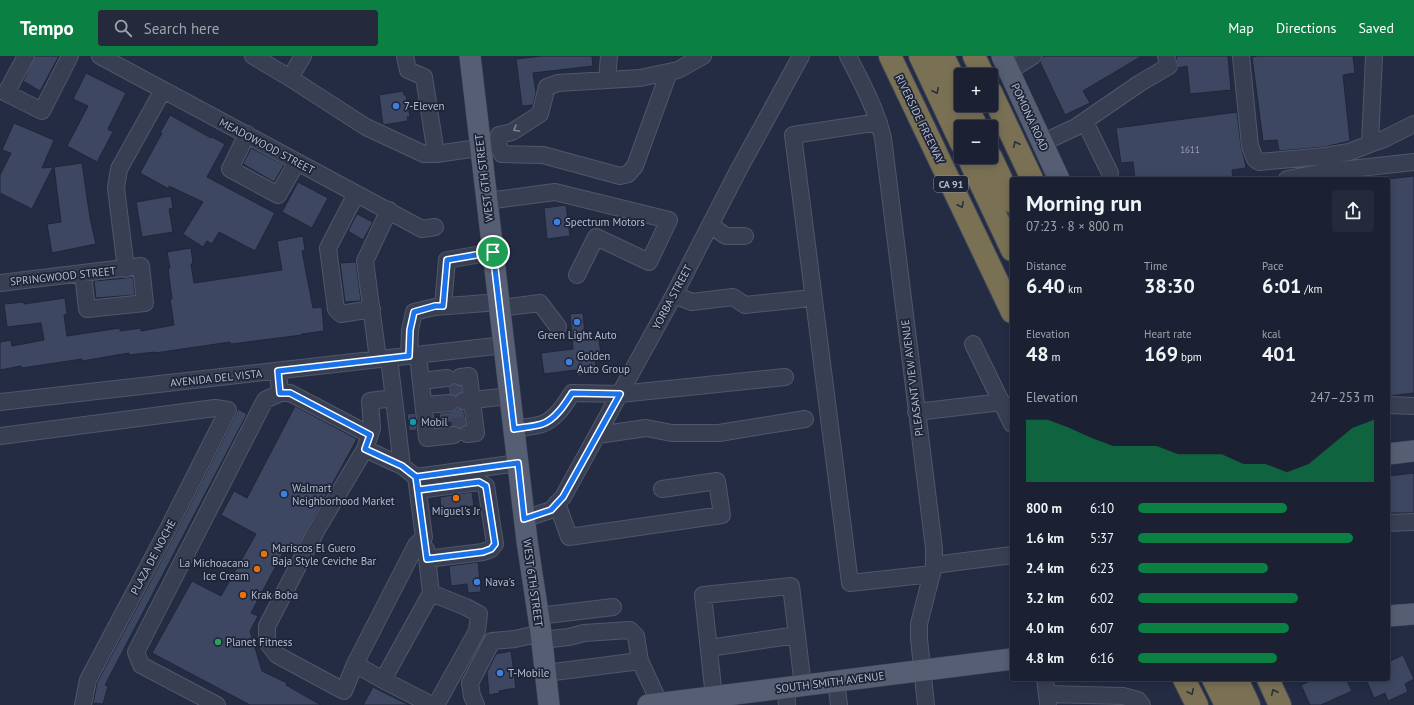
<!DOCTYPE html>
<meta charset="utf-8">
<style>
:root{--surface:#1b2133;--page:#24293b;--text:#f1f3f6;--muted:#a0a3ac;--line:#393e4e;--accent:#0b8043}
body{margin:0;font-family:"PT Sans",sans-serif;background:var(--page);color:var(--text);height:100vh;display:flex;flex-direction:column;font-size:15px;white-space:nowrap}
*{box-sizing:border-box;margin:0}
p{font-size:13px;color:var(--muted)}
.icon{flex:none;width:22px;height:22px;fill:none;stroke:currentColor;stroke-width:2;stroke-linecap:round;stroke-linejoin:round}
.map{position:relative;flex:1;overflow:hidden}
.panel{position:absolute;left:1010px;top:121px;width:380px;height:504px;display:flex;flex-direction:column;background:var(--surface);border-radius:4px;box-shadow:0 2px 10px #0003,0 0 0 1px var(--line)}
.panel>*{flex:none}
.controls{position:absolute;left:954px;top:12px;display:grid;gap:8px}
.controls a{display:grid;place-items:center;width:44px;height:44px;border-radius:4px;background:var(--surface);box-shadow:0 2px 10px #0003,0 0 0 1px var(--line);font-size:20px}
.pin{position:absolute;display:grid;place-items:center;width:34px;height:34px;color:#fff;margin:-17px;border:2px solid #fff;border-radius:50%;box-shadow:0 1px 4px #0007}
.round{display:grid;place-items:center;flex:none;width:42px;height:42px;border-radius:4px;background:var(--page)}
.head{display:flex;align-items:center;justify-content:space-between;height:68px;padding:0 16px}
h1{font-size:22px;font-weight:700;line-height:30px}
.metrics{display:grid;grid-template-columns:repeat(3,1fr);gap:6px;height:68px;padding:4px 16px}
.metrics div{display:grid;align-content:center}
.metrics b{font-size:20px;font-weight:700}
.metrics small{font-size:11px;font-weight:400}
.metrics p{font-size:11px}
.chart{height:112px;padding:8px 16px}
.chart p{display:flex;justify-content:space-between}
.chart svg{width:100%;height:72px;margin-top:4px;fill:var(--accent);opacity:.7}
ul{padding:0 16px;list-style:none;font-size:13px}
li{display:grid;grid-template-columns:64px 48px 1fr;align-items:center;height:30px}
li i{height:10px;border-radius:5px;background:var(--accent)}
header{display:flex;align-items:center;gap:24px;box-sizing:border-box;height:56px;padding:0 20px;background:var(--accent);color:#fff}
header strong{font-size:19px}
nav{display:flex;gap:22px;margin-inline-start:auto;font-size:14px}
.search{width:280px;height:36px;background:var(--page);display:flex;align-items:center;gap:10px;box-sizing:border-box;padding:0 14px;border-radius:4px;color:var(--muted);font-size:15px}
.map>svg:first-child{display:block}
</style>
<header>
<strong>Tempo</strong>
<div class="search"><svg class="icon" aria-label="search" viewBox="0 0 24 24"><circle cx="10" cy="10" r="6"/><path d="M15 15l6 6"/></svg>Search here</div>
<nav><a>Map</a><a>Directions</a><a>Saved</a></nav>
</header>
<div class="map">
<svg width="1414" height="649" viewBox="0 0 1414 649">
<rect width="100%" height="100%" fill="#242c44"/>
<path fill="#3d4761" stroke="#1f263a" d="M35,0H59L40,35L23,25Z
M542,0H592L593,10L533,17L536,36L533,49L522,50L516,3Z
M1042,0H1142L1083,35L1090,47L1065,59L1040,6Z
M1176,0H1228L1231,34L1190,38L1187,10L1178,12Z
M1258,0H1353L1355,17L1343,19L1350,85L1324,91L1279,95L1277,84L1263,85L1252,1Z
M86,17L126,37L108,73L113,76L97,106L67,90L88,50L73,43Z
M403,35L404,39H406L410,61H407L408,65L383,69L379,39Z
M1237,56L1241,91L1244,101L1246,112L1232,114L1233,123H1135L1133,106L1121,107L1116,72Z
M170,59L211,82L212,81L225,88L207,121L275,157L255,195L219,176L212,188L207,185L203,191L183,178L203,146L169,130V133L140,117L162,77H160Z
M14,67L54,84L42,112L53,111L32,153L0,137V119L11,97L2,94Z
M251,92L284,109L274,126L243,108Z
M82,107L90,162L96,188L52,197L47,168L61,166L54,111Z
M1414,120V337L1390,340L1388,322V123Z
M298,126L328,142L312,172L282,156Z
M171,140L173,152L169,153L173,176L142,181L136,146Z
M566,149L570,180L547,183L544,152Z
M357,158L373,166L363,184L348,175Z
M303,180L305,194L302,195L313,252L322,251L324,275L302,278V279L231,288L230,286L155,297V296L129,299V297L82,305V303L22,312L21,310L0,314V286L11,284L12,290L44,284L41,267L7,271L4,248L24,246V248L65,242L67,258L64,259L67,280L120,272V275L141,272V275L174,269L170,243H172L168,212H170L167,196L191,192L193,208H191L194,227L282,214L277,185Z
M356,206L361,245L345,246L340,207Z
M133,221L135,239L96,242L94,225L127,222Z
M583,257L585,281L598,279L601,297H594L597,318L577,320L576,314L544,318L541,297L573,293L570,258Z
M454,328L461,330V336L456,340L449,338L448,331Z
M295,350L357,383L296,494L293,493L292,496L285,493L251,557L258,560L250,575L262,615L287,627L286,629L321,649H250L152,597L192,525L221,540L256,478L221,459L234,435L247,442Z
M458,352L464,354L465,369L460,372L452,370V366L440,367L439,357L451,356Z
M238,353L247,358L105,629L108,630L103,648L95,647V648H93L97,627L176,477L236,358Z
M415,357L417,374L409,375L407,358Z
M1414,417V457H1388V420Z
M472,436L474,450L441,454L440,441Z
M478,506L481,536L468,537L467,528L451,530L449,510Z
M511,595L516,632L499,635L500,637L489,639L487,616L496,598Z
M1403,599L1414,623L1405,628L1408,636L1388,645L1385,637L1374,642L1366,623H1388V606Z
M1314,623H1346L1352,635L1321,649H1310L1301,629Z
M373,631L409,649H363Z"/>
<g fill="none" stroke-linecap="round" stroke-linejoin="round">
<path stroke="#3a4159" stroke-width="16" stroke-dasharray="16 8" stroke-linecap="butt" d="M449,336L462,335
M452,371L466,369"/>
<g stroke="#50576a" stroke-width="18">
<path id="minor" d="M26,0L6,37L42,55L70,0
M100,0L422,173L435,171
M253,0L290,22L366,71L424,98H436L424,21L408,14L405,0
M848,0C862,27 876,53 883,82L934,492V509L919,568V583L926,649
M1241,0L1250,90L1255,103L1259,106L1325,100L1349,96L1370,88
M1374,0L1370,88L1384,83L1414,68
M1009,15L1033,0
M669,16L635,110L628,118L620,120L543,99L502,98L498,89L499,79L512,76L540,58L547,31L558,27L640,22L678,14L703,0
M290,22L303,0
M607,24L609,0
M879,66L793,79L850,527L932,518
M1085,66L1110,117
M247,78L230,113L278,139L297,106
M1042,87L1076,71L1140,27L1169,10L1166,0
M436,98L492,90
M1287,123L1329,115L1350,113
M1351,123L1350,113L1414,106
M356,138L328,192L336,253L341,258L372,253
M487,145L555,136L669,164L649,206L596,181L577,219
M710,169L726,180H745
M126,213L116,132L119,113L163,34
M0,227L141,210L145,247L87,253L83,218
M674,239L692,246L733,241L745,249L802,243
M443,250L447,204L493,196
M500,252L540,247L558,271
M973,288L1012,368
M418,299L427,382L454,379
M409,300L410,274L414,256L435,251L499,246
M389,302L402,410L416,421
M378,303L365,205L389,154
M460,321L469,320L476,377L467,378
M421,325L447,322
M280,337H290L370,379
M463,345L510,340
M0,346L504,289
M424,349L450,347
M1388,349L1414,350
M916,356L1002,346
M514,373C523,371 533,371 542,368C555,364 565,348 572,337L620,338L785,321
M598,379L646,372L672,377H719L805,363
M0,380L215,352L228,354L168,473L88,624L83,649
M365,393L402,410
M418,434L479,426L486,430L495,488L491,493L483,496L427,503
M557,447L569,481L722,459L717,425L662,433
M524,463L551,454L563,441L674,239L739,113L801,0
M1388,467L1414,466
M934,509L1012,499
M431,537L466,551L479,558L477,575L436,649
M538,560L613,551
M541,584L569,581L584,577L630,574L636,580L640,605
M709,592L797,579
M355,608L344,635L277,599L267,586V570L316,475L365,393L372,372L370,345L393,342
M546,617L640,605L660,648
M1045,623L1048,647
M383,624L431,537L426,493
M836,626L839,649
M786,632L787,649
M1047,638L1123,640L1138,644L1142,649
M714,641L703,539L791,530L803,630
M217,649L141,609L136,596L265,344L280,337L278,315
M432,649L383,624L355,608L416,489L424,481L416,421L518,407
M476,649L472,640L470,627L492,585L515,583L541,577"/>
</g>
<g stroke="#42485c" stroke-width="22">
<path id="major" d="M470,0L527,485L541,577L549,649
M1002,0L1059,123
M1388,398L1414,395
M1388,560L1414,558
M648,649L1012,603"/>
</g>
<g stroke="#40475a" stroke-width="24">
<path id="highway" d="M890,0L1012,256
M920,0L961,87
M943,0L961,37
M974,0L983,19
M991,36L1032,123
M966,49L977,71
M968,101L1012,194
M991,101L1012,146
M1184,623L1197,649
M1213,623L1226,649
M1237,623L1249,649
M1268,623L1280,649"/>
</g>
<use href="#minor" stroke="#383f53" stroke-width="16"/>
<use href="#major" stroke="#565e73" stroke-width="21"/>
<use href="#highway" stroke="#7a7155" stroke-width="22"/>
</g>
<defs><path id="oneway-chevron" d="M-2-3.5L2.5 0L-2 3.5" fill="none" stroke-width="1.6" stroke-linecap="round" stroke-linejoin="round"/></defs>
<g stroke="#2b303c">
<use href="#oneway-chevron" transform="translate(936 35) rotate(64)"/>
<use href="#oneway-chevron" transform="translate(1016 88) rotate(-115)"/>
<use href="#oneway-chevron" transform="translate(961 149) rotate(64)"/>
<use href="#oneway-chevron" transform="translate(1191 636) rotate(64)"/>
<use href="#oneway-chevron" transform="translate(1274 636) rotate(-115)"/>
</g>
<use stroke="#7d8396" href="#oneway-chevron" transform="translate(516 73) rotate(150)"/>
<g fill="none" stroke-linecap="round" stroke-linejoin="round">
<g stroke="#fff" stroke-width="8">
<path id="route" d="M493,196L447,204L443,250H435L414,256L410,274L409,300L278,315L280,337H290L370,379L365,393L402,410L416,421L427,503L483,496L491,493L495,488L486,430L479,426L418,434L416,421L518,407L524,463L551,454L563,441L620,338L572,337C565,348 555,364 542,368C533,371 523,371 514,373L493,196"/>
</g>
<use href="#route" stroke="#1a73e8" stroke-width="5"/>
</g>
<g fill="#3f7fe0" stroke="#1d2438" stroke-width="1.5">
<circle cx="396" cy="50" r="4"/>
<circle cx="557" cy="166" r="4"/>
<circle cx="577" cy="266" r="4"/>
<circle cx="569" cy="306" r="4"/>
<circle cx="284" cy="438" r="4"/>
<circle cx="477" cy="526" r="4"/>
<circle cx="500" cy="617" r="4"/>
</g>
<circle fill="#0f9aa8" stroke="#1d2438" stroke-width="1.5" cx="413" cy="366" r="4"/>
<g fill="#e8710a" stroke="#1d2438" stroke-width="1.5">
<circle cx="456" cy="442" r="4"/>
<circle cx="264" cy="498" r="4"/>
<circle cx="257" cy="513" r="4"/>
<circle cx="243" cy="539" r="4"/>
</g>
<circle fill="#2e9e5b" stroke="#1d2438" stroke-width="1.5" cx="218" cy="586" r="4"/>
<g text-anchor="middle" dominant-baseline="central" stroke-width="3.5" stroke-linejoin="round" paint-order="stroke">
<g font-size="9" fill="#979eb2">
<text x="1190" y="93">1611</text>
</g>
<rect fill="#1d2438" stroke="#878ea0" stroke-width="1" x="934" y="120" width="34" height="16" rx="3"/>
<g font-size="10" font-weight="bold" fill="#b5bbcd">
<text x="951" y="128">CA 91</text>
</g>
<g font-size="11" fill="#b5bbcd" stroke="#1d2438" text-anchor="start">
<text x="404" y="50">7-Eleven</text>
<text x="565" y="166">Spectrum Motors</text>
<text x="577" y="279" text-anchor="middle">Green Light Auto</text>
<text x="577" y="300">Golden<tspan x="577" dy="13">Auto Group</tspan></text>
<text x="421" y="366">Mobil</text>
<text x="292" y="432">Walmart<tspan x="292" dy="13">Neighborhood Market</tspan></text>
<text x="456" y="455" text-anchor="middle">Miguel's Jr</text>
<text x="272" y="492">Mariscos El Guero<tspan x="272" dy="13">Baja Style Ceviche Bar</tspan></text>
<text x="249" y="507" text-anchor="end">La Michoacana<tspan x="249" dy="13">Ice Cream</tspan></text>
<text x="485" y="526">Nava's</text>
<text x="251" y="539">Krak Boba</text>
<text x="226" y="586">Planet Fitness</text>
<text x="508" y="617">T-Mobile</text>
</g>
<g font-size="11" fill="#b5bbcd" stroke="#1d2438">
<text transform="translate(1030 61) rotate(65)">POMONA ROAD</text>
<text transform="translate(920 63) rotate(64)">RIVERSIDE FREEWAY</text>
<text transform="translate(267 90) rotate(28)">MEADOWOOD STREET</text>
<text transform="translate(484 122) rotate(-97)">WEST 6TH STREET</text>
<text transform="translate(63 220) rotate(-6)">SPRINGWOOD STREET</text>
<text transform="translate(672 241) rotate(-62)">YORBA STREET</text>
<text transform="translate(216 322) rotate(-6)">AVENIDA DEL VISTA</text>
<text transform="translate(912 322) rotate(-97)">PLEASANT VIEW AVENUE</text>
<text transform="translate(153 501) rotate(-62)">PLAZA DE NOCHE</text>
<text transform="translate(533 527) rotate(82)">WEST 6TH STREET</text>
<text transform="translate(830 626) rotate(-7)">SOUTH SMITH AVENUE</text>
</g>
</g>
</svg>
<div class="controls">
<a>+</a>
<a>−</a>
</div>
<div class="pin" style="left:493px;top:196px;background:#1e9e55"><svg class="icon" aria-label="arrive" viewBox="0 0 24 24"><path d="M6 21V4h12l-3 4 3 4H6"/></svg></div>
<section class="panel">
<div class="head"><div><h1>Morning run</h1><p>07:23 · 8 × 800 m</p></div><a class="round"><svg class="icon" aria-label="share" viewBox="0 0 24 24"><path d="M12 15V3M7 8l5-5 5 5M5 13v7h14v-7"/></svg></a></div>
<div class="metrics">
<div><p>Distance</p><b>6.40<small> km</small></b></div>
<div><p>Time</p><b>38:30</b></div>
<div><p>Pace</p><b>6:01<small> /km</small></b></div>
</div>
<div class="metrics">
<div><p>Elevation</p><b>48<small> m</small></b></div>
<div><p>Heart rate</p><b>169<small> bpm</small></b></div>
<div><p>kcal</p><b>401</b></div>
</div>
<div class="chart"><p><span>Elevation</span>247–253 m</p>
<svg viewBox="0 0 160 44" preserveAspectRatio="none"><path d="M0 44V6L10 6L20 11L30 17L40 22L50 22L60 22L70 27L80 27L90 27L100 33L110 33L120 38L130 33L140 22L150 11L160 6V44z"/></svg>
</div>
<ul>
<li><b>800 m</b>6:10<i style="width:63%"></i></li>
<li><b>1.6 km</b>5:37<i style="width:91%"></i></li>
<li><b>2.4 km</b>6:23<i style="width:55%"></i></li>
<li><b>3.2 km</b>6:02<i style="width:68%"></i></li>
<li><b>4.0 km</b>6:07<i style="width:64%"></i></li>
<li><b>4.8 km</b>6:16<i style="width:59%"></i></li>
</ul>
</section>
</div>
